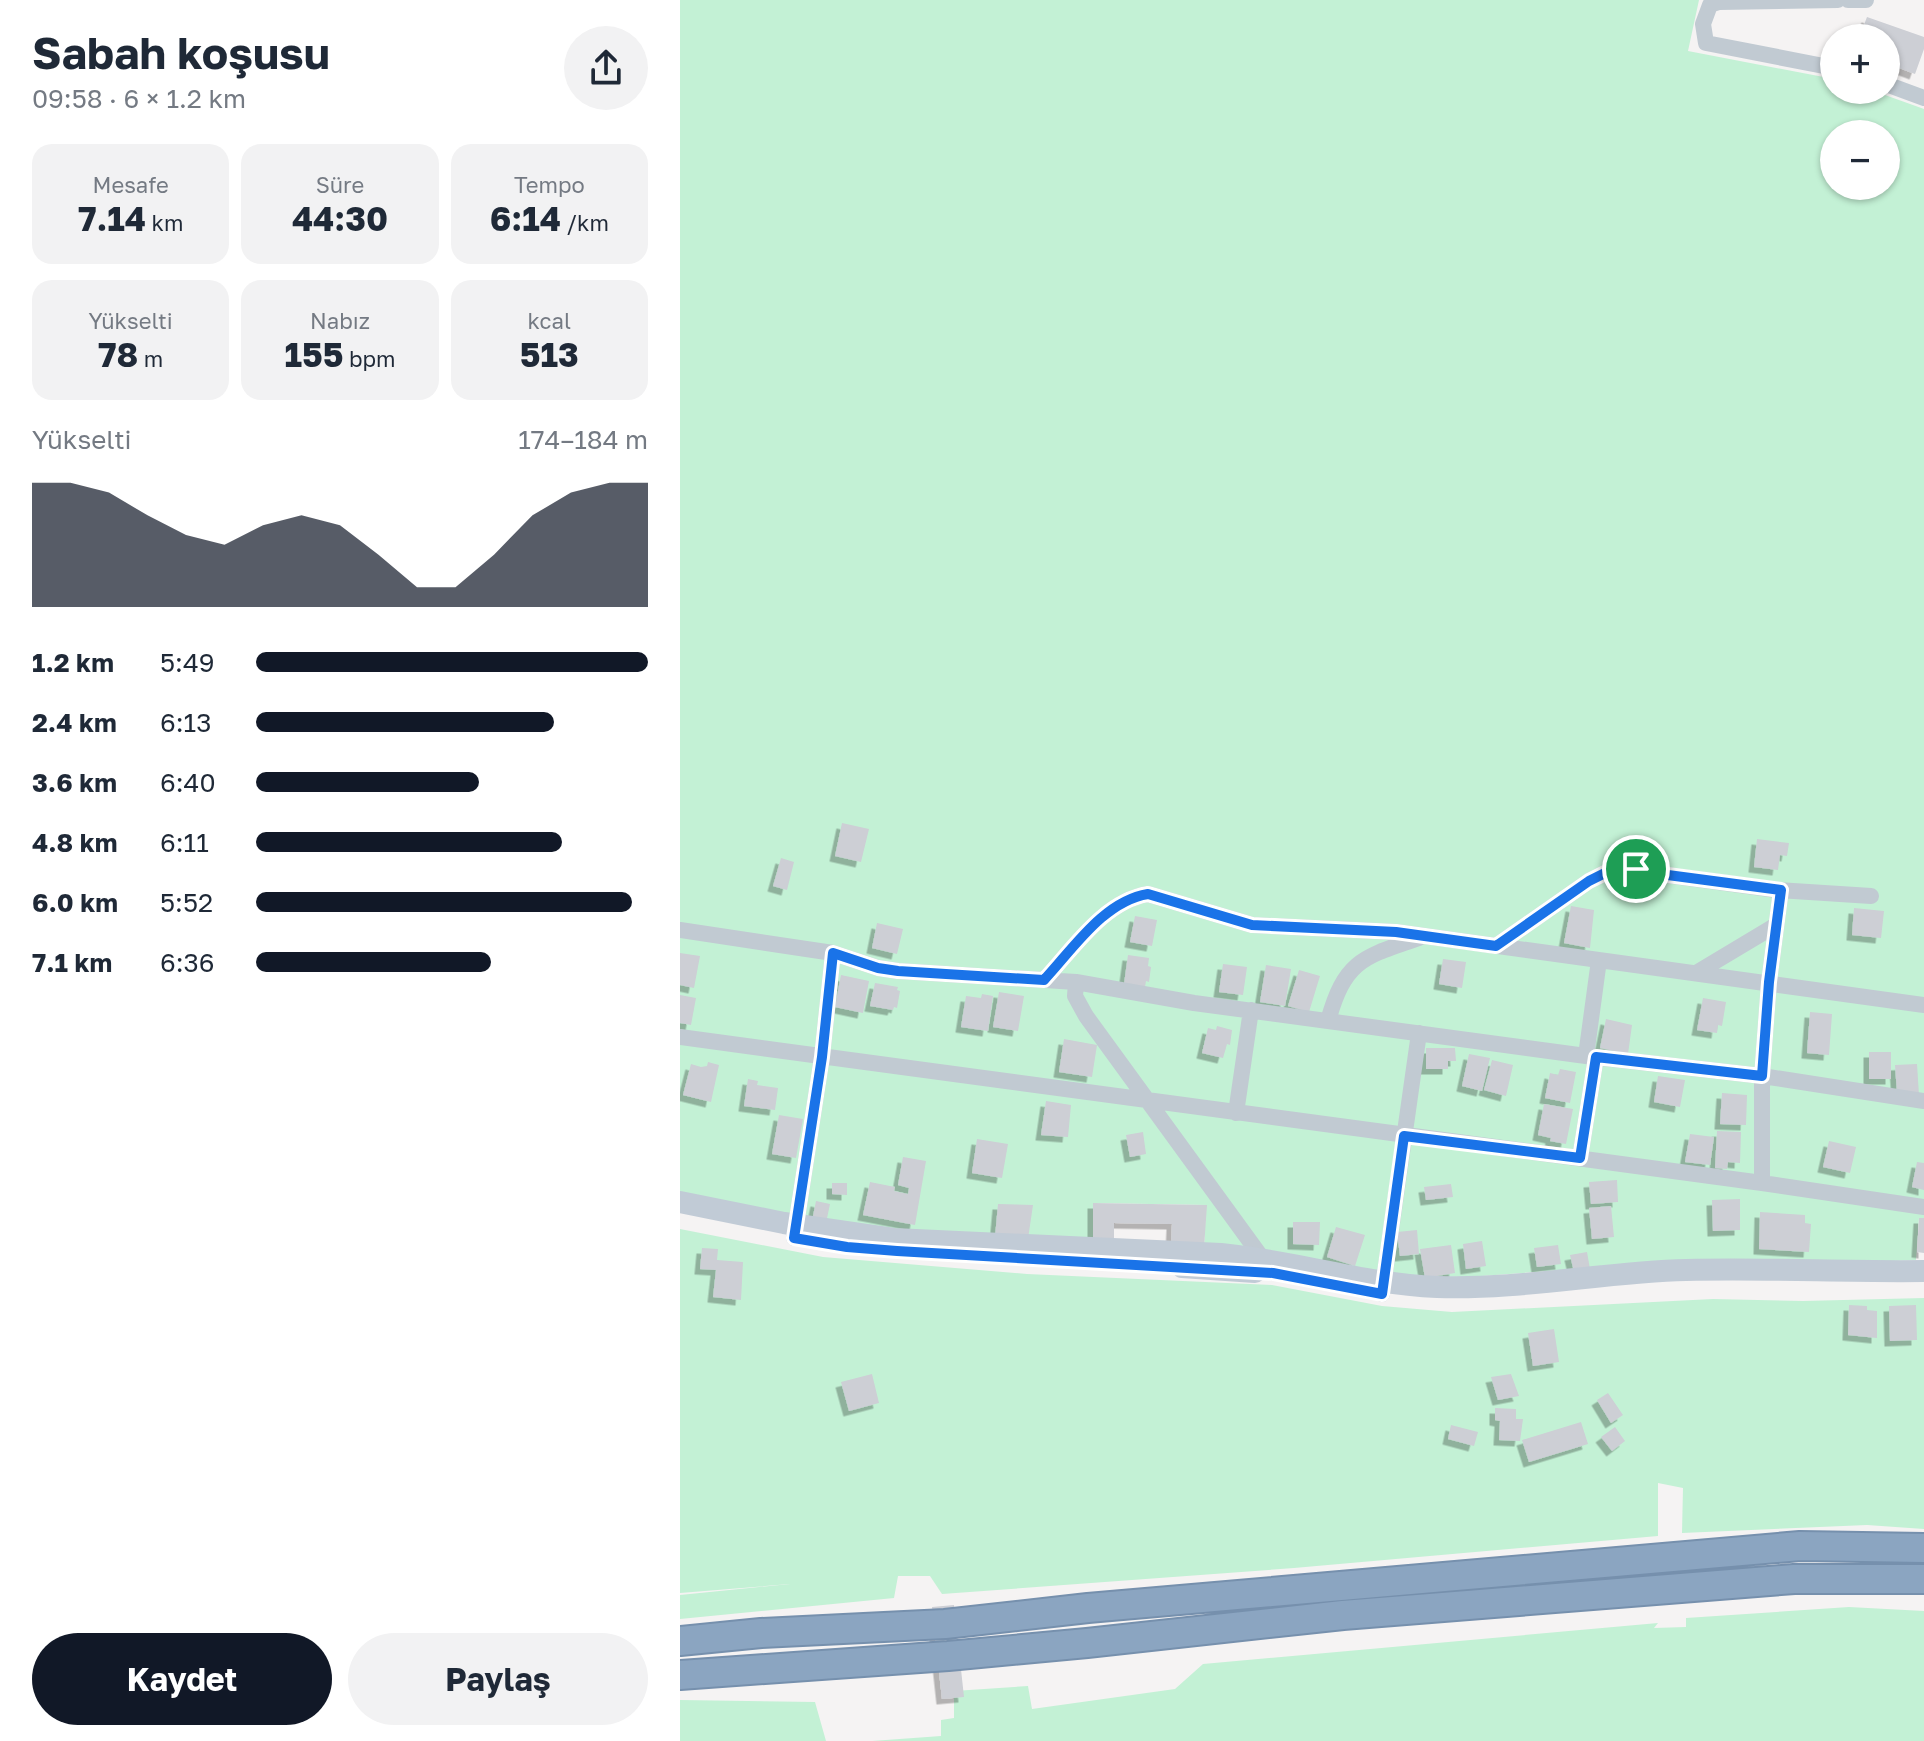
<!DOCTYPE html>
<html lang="tr">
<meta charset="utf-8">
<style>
:root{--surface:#fff;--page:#f2f2f3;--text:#1f2937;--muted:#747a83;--accent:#111827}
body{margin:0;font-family:"Golos Text",sans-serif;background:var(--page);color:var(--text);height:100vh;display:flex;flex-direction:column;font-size:30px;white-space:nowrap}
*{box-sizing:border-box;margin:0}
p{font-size:26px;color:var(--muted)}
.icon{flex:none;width:44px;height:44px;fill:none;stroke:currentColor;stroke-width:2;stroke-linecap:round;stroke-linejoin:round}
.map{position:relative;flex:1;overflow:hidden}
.side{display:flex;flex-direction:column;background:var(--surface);width:680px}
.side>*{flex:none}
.buttons{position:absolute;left:1140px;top:24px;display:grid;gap:16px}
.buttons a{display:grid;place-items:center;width:80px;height:80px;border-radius:50%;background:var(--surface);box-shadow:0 2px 6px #0004;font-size:40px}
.pin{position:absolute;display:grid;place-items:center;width:68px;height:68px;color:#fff;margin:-34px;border:4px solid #fff;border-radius:50%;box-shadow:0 2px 8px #0007}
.round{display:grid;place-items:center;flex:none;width:84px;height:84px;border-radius:42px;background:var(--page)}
.summary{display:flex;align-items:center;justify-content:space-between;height:136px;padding:0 32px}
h1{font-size:44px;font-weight:700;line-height:60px}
.figures{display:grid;grid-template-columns:repeat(3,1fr);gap:12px;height:136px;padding:8px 32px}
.figures div{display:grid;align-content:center;border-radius:20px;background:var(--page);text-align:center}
.figures b{font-size:34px;font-weight:700}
.figures small{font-size:22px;font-weight:400}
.figures p{font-size:22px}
.chart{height:224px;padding:16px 32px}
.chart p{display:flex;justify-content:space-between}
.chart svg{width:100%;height:144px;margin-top:8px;fill:var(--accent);opacity:.7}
.cta{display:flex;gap:16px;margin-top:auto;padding:16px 32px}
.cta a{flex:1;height:92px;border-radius:48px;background:var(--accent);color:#fff;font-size:32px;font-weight:700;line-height:92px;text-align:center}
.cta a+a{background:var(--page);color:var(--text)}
ul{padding:0 32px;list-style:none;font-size:26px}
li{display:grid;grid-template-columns:128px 96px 1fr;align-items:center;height:60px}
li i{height:20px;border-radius:10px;background:var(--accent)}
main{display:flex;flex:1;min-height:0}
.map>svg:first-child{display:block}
</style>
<main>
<section class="side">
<div class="summary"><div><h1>Sabah koşusu</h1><p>09:58 · 6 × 1.2 km</p></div><a class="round"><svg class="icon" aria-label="share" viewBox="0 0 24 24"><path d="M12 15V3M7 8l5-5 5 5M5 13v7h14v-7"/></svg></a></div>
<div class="figures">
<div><p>Mesafe</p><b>7.14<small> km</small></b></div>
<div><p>Süre</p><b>44:30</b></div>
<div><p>Tempo</p><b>6:14<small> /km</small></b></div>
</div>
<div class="figures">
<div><p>Yükselti</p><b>78<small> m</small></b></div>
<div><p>Nabız</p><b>155<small> bpm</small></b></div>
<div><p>kcal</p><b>513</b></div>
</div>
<div class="chart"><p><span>Yükselti</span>174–184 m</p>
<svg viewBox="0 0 160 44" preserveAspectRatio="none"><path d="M0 44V6L10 6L20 9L30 16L40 22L50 25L60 19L70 16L80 19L90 28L100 38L110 38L120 28L130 16L140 9L150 6L160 6V44z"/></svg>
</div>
<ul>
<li><b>1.2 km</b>5:49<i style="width:100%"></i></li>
<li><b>2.4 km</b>6:13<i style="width:76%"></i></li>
<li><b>3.6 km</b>6:40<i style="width:57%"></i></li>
<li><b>4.8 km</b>6:11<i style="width:78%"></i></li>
<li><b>6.0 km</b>5:52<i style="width:96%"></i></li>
<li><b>7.1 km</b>6:36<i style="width:60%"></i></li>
</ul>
<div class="cta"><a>Kaydet</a><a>Paylaş</a></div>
</section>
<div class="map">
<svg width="1244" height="1741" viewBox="0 0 1244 1741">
<defs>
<filter id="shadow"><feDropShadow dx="-5.5" dy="5.5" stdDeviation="0" flood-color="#0004"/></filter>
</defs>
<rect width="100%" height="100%" fill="#f5f3f3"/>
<path fill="#c3f1d5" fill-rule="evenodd" d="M0,0H1019L1008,51L1154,79V90H1191L1244,109V1218H1239L1236,1260L1136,1264L1005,1261L788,1277L719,1276L524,1248L526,1205L413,1203V1243L171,1228L0,1196ZM1154,134H1206V186H1154Z
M0,1229L143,1257L347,1274L592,1285L702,1306L772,1312L1033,1299L1123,1301L1244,1298V1529L1187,1525L1002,1533L1003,1488L978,1483V1536L614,1568L262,1594L250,1576H218L214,1598L0,1619V1595L110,1584L0,1593Z
M1169,1607L1244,1611V1741H192L261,1736V1720L274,1718V1691L348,1686L352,1709L495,1689L523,1664L978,1623L974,1628L1006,1627V1618Z
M0,1700L135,1702L146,1741H0Z"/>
<path fill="#cdcfd5" filter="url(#shadow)" d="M1187,17L1244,37V49L1235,74L1206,63V38H1179Z
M162,823L189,829L181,862L155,856Z
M1077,839L1109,843L1107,856L1100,855L1098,870L1074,867Z
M101,858L114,862L107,890L93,886Z
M891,906L914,910L910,948L884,943Z
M1174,908L1204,911L1201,938L1172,935Z
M455,916L477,920L472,946L450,942Z
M197,923L223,929L217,954L192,948Z
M0,953L20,956L14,988L0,985Z
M448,955L469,958L468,966L471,967L469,982L466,981L465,987L444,984Z
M763,959L786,962L782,988L759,984Z
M543,964L567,967L563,995L539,992Z
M586,965L611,969L605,1006L580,1002Z
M619,970L640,976L629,1012L608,1006Z
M161,975L189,981L183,1013L155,1007Z
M195,983L218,987L217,990L220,991L217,1008L214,1007L213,1010L190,1006Z
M319,992L344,996L338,1031L313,1027Z
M302,994L313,996L308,1031L281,1027L286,996L301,998Z
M0,995L16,998L11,1025L0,1023Z
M1023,998L1046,1002L1042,1026L1038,1025L1037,1033L1017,1030Z
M1130,1012L1152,1014L1149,1055L1127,1053Z
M926,1019L952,1025L948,1054L920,1048Z
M537,1026L552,1030L550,1045L547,1044L543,1058L522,1053L528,1028L536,1030Z
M384,1039L417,1045L412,1077L379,1072Z
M746,1048H775L776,1061H768V1069H746Z
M1189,1052H1211V1079H1189Z
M789,1054L810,1058L802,1091L782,1086Z
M812,1060L833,1065L826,1096L804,1090Z
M28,1062L39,1065L31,1102L3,1095L11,1064L21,1067L27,1066Z
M1237,1064L1239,1095L1217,1093L1215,1065Z
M880,1069L896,1072L890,1103L865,1098L870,1073L878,1075Z
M978,1076L1005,1080L1000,1107L974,1102Z
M68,1079L78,1081L77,1085L98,1088L95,1110L64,1106Z
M1042,1093L1067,1095L1066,1125L1040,1124Z
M366,1101L391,1105L388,1137L361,1135Z
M864,1104L893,1109L886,1144L870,1141L871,1138L858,1135Z
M99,1115L123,1119L116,1158L92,1154Z
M1037,1131L1061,1132L1060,1163L1048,1162L1047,1169L1035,1168Z
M463,1132L466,1154L450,1157L446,1135Z
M1010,1134L1034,1137L1030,1165L1005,1162Z
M297,1139L328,1144L322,1178L292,1173Z
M1149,1141L1176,1147L1170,1173L1143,1167Z
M223,1157L246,1161L235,1225L183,1215L190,1182L215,1187L214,1191L228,1194L229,1188L218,1185Z
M1237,1162L1244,1163V1190L1232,1187Z
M937,1180L938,1202L911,1204L909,1182Z
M152,1183H167V1195L152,1194Z
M771,1184L773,1197L746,1200L744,1187Z
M1060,1199V1230L1033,1231L1032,1200Z
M136,1201L150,1204L146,1223L132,1221Z
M413,1203L527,1205L524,1248L491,1246L492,1224L434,1223V1244L413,1243Z
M318,1204L353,1205L348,1239L315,1237Z
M931,1206L934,1237L912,1239L909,1208Z
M1080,1212L1125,1215V1223L1131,1224L1129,1252L1079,1249Z
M1239,1218H1244V1253L1237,1252Z
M613,1222H640L639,1245L613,1244Z
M656,1227L685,1235L675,1266L647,1257Z
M737,1230L739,1254L720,1256L717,1232Z
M802,1241L806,1266L786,1269L783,1244Z
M771,1245L775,1273L745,1278L740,1249Z
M878,1245L881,1264L857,1267L854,1248Z
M22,1248L38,1249L37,1260L63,1262L61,1300L33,1297L36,1270L20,1269Z
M907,1252L910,1269L894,1272L890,1255Z
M1169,1305L1187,1306V1310L1197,1311V1338L1168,1335Z
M1236,1305L1237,1340L1210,1341L1209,1306Z
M874,1329L879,1362L853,1366L848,1333Z
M192,1374L199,1403L169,1411L161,1382Z
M831,1374L839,1396L818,1400L811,1377Z
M928,1393L943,1415L931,1423L917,1400Z
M815,1408L836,1409V1419H843L840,1441L819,1440L820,1421L815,1420Z
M901,1422L908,1444L849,1462L842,1440Z
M771,1425L798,1432L794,1446L768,1439Z
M935,1427L945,1441L932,1451L921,1437Z
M274,1605L284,1697L262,1699L252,1607Z"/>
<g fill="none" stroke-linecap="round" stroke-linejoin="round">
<g stroke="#7690ad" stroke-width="32">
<path id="highway" d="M0,1641L81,1633L265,1624L408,1608L1120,1546L1244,1548
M0,1675L268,1656L407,1643L663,1615L1114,1579H1244"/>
</g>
<path stroke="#c1cad2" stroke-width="16" d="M1168,0H1186
M1154,68L1026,43L1023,24L1030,5L1039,2L1158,0
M1206,84L1244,98
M0,930L153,953L198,968L218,971L396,982L514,1003L906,1056L1082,1076L1244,1101
M816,946L909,881L935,868L1097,890L1191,896
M1016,973L1096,925
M364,980C393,949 424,901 468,894L572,925L716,932L1244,1005
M396,982L395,996L406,1016L593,1273
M648,1021C665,960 683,957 739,938
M0,1037L1082,1183L1244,1207
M906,1056L919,960
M556,1113L571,1010
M900,1158L916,1057
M1082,1183V1076L1089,982L1101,890
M114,1238L142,1057L153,953
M702,1294L739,1033"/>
<path stroke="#c1cbd6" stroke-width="22" d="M0,1202L104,1223L214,1239L541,1254C614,1261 684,1284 757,1287C840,1290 924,1272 1006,1270C1086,1268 1165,1272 1244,1271
M502,1267L575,1272"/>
<use href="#highway" stroke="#8ba5c1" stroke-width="28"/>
</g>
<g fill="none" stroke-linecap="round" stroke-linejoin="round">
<g stroke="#fff" stroke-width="16">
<path id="route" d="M935,868L1101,890L1089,982L1082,1076L916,1057L900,1158L724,1136L702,1294L593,1273L217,1251L167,1247L114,1238L142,1057L153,953L198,968L218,971L364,980C393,949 424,901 468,894L572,925L716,932L816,946L909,881Z"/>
</g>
<use href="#route" stroke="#1a73e8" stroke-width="10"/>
</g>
</svg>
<div class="buttons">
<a>+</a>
<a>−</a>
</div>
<div class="pin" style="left:956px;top:869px;background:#1e9e55"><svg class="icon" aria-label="arrive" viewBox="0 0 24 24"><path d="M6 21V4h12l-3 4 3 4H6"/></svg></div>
</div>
</main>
